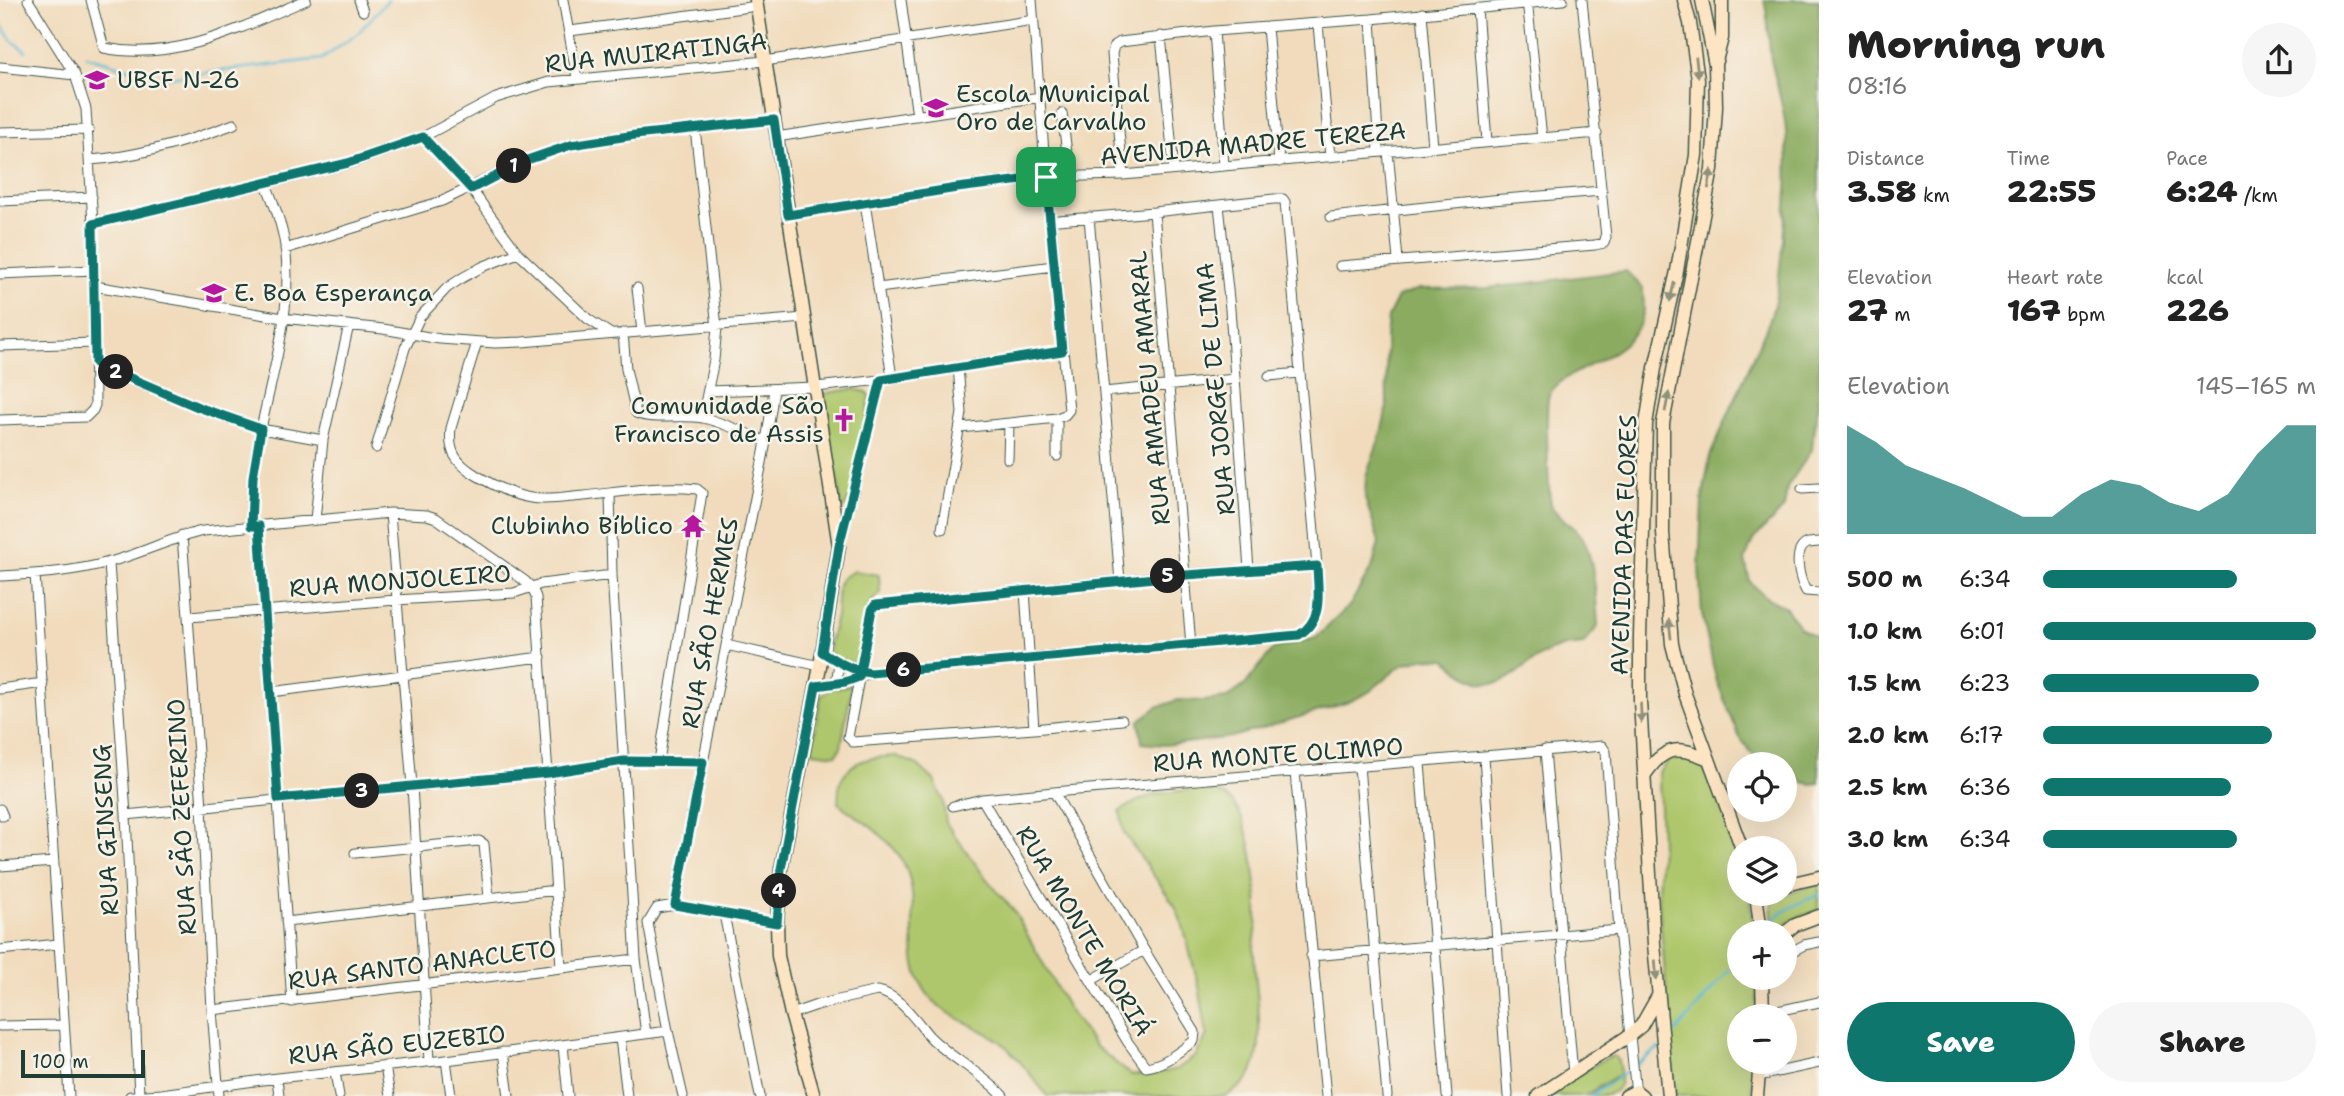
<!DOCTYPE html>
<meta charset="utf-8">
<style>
:root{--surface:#fff;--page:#f6f6f6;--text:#222;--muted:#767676;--accent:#0f766e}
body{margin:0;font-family:"Shantell Sans",sans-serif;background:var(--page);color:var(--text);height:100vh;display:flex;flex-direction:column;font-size:26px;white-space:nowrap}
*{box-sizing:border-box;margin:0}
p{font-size:23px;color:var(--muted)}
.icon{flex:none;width:38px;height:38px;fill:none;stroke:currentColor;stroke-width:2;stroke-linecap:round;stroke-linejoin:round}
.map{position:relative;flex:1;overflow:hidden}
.details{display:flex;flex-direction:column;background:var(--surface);width:525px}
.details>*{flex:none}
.buttons{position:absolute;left:1727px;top:752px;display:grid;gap:14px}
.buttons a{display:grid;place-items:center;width:70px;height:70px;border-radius:50%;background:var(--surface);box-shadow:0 7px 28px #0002;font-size:35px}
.scale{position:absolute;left:21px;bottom:18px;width:124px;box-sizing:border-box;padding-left:7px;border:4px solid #1f3d34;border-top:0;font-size:19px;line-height:24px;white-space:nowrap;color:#1f3d34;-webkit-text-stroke:5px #f7f3e8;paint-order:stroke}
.pin{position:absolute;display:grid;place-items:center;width:60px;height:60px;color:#fff;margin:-30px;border-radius:14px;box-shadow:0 4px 10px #0006}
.km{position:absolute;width:35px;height:35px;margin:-18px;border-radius:50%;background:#222;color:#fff;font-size:19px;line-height:35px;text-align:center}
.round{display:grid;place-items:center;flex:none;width:74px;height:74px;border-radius:37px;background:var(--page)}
.summary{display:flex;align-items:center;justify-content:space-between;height:119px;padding:0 28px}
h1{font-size:38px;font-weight:800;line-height:52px}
.metrics{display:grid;grid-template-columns:repeat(3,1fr);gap:10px;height:119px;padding:7px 28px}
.metrics div{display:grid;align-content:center}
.metrics b{font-size:30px;font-weight:800}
.metrics small{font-size:19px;font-weight:400}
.metrics p{font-size:19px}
.chart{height:196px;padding:14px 28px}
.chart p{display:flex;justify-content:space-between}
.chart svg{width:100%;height:126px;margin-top:7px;fill:var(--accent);opacity:.7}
.primary-button{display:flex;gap:14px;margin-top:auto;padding:14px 28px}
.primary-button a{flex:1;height:80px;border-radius:42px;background:var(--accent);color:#fff;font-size:28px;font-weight:800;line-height:80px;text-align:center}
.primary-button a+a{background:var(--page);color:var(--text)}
ul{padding:0 28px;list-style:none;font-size:23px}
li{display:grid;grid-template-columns:112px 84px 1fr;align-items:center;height:52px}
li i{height:18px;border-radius:9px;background:var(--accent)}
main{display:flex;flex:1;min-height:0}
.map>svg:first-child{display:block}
</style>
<main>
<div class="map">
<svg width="1819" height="1096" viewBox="0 0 1819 1096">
<rect width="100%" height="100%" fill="#f7f3e8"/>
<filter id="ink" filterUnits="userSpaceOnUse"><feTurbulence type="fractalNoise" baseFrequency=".0143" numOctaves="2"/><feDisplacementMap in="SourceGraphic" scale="14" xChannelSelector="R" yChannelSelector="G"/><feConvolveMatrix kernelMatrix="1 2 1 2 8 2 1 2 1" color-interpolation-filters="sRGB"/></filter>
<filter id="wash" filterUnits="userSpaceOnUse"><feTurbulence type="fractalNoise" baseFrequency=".00686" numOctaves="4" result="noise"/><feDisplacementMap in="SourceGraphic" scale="28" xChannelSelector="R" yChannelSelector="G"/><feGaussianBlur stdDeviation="1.57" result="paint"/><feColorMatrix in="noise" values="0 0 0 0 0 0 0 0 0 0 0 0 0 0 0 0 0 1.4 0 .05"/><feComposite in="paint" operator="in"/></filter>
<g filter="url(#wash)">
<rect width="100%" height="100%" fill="#f1dbbc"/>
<path fill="#afc76c" stroke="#678250" stroke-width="2" d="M853,389L867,392L870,397C865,422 858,494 842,510L824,395L827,393Z
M854,571L879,575L880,593L870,604L857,665L835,658L830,651L829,644L836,616L838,584L842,578Z
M852,685L841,747L836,755L813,752L812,749L821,696L829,689Z
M896,756L918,765L934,780L943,800L946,823L985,877L1014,911L1069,1010L1095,1046L1131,1075L1156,1074L1177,1069L1196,1056L1207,1035L1200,991L1183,926L1175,906L1124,833L1120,811C1144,795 1161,792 1190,790C1203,789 1214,789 1226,797C1253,814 1258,893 1257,922C1257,931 1254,940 1254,949C1253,984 1272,1056 1244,1083C1239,1088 1232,1092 1227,1096H1047C1033,1078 1019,1058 1002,1043C980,1026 949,1019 930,997C898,960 925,905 904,864C890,836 861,821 838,803C839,796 838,786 841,780C851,758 875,757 896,756Z
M1681,756L1691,758L1702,766L1718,796L1739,853L1740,894H1749L1754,933H1740V978H1757V1017H1740V1062H1755L1751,1096H1675L1658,890L1661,847L1659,772L1668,761Z
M1819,884V910L1794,919L1773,933L1771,898Z
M1614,1056C1620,1061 1618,1064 1620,1072C1623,1094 1608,1096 1589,1096L1618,1075L1584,1096H1545L1606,1058Z"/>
<path fill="#8bac60" stroke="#55744a" stroke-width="2" d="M1764,0H1819V404L1814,427L1812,450L1787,487L1784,508L1753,540L1745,560L1750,582L1766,597L1786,608L1800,628L1819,638V783L1810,784L1785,777V765H1764L1752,754L1739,736L1716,679L1702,614L1699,568L1702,501L1710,456L1768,324C1779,296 1779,269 1783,240C1787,200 1790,161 1785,122C1782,100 1775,80 1771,59C1768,39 1769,19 1764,0Z
M1626,271L1643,288C1643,294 1644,302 1644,309C1640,343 1604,358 1577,372C1567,377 1554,384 1549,395C1545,405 1548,498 1552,507C1558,519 1579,527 1585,542C1595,567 1596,599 1598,626L1584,644C1577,645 1569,645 1562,647C1512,660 1503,716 1446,659L1426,658L1403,664L1369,692L1349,702L1263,728L1231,737L1186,743L1164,745L1142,743L1139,721L1157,707L1178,700L1204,701L1227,698L1245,685L1273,649L1316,638L1350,605L1373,565L1379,542L1365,498L1366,476L1381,434L1387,407L1386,339L1388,317L1398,297L1419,289L1488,288Z"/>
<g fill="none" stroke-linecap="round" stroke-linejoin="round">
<path stroke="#56b9d5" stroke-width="2.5" d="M0,23L11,40L26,51
M86,56L160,78L322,59L357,34L388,0
M1766,927C1780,911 1799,902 1819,895
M1667,1042L1740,957
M1636,1065L1659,1048
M1591,1096L1630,1069"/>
</g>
</g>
<g filter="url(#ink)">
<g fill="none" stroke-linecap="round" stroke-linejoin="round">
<g stroke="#3e5548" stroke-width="11">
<path id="street" d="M91,0L104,48C176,62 243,27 306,0
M359,0L363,11
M563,0L577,78
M901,0L917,116
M1527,0L1542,138
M1477,8L1487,142
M1422,13L1433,147
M1371,19L1379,152
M1318,24L1330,157
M1267,27L1279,162
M570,31L757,6
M1214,31L1224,166
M1161,36L1174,170
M0,67L75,75
M1062,113L1070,177
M695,128L717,327L714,360L702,418
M0,132L89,130
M423,137L471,189L518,253L588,319L611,334
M776,137L1040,97
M1388,151L1398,260
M90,160C139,157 189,141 234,124
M1123,175L1112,54L1114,46L1120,42L1214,31L1371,19L1563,0
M0,201L92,197
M865,203L892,377
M1219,205L1230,309L1249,570
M1154,212L1191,645
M788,215L957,188L1046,177L1123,175L1597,133
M1089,217L1120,581
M1331,217L1492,200L1602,191
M93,224L348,164L423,137L496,98L549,82L765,61L1034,20
M285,249L442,201L527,160L571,145L635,135L774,120
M1340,266L1595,245L1604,243L1606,237L1582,0
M0,274L94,270
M95,286L283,318L383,329L440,339L495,343L522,342L804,318
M637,288L642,332
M878,288L1054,266
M623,333L626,369L636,413C652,421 683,414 703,418C725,423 746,433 766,442
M477,342L451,428C448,452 456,463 476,475C493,485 511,495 531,498C549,501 567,497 584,496C622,492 659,485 697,489L702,493L659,761
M0,346L95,343
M95,363L198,407L261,429L323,440
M1269,376L1299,373
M709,391L816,387L881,380L1061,351
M1104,392L1235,379
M0,420L86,417L93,410L95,405L93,224L86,109L75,75L28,0
M961,428L1057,418L1065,415L1069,410L1046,177L1032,0
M376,448L405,348L420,317L447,288L462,278L482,267L518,253
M1057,456V418
M1008,459L1009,424
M1802,489L1819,488
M610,493L612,575L636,959L646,1034
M390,513L412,786L429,1061
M315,520L323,440L349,325
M251,526C251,505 251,484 255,462C265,392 295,318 285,246C282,224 274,204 266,184
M259,526L292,1002
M942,529L962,413L958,367
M182,535L202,807L212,1010L219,1096
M841,540L881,380
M1819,542C1818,542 1809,543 1808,543C1791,550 1800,580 1806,591L1819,592
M109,563L126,815L139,1095
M35,574L69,1096
M0,576C36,574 74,572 109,562C141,554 170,538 203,531L390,513L427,515L436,518L525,581L532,588L536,597L561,967
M1025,590L1034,729
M189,617L396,600L514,593L541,584L612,575
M726,645L820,666
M822,652L839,663L864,672
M836,684L839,663
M816,686L845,682L870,673L1299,635C1324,619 1318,593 1317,566L1285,202L1283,199H1274L1154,212L1058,220
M0,689L43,683
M271,692L541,657
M1122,720L1034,729L853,742L848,737L872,610L875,605L1186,574L1317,566
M1545,750L1573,1074
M1484,757L1508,1096
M1420,763L1447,1096
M1359,766L1387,1096
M1295,772L1326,1096
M982,799L1127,1041L1146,1067C1164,1065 1180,1051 1194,1041L1195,1032L1144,950L1054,792
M953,806L982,799L1054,792L1602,746L1606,752L1619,930L1636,1094
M0,809L3,816
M126,815L548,773L624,761L703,762
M355,853L479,841L484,844L489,898
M0,866L54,862
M675,905L766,442L774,390
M724,914L760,1096
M286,922L556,890
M0,950L58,944
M1793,951L1804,945L1819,942
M1311,956L1619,930
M1092,980L1144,950
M212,1010L636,959
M791,1014L817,1005L877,991C899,994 916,1021 930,1037C952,1059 982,1073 1003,1096
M1763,1014L1819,1002
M0,1026L63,1025
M620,1038L627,1096
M563,1045L568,1096
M503,1052L509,1096
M446,1060L451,1096
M385,1066L390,1096
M335,1072L339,1096
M1759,1076L1819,1063
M277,1078L279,1096
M130,1096L161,1094L277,1078L446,1060L668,1031
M683,1096L668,1031L648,923L657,908L675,905L777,923"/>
</g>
<g stroke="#3e5548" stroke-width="15">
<path id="secondary" d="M756,0L839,546L820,666L781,869L777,923L778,956L791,1014L814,1096
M1702,0L1715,65L1716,107L1712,169L1663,423V533L1672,644L1685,694L1742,849
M1716,61L1722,38V0
M1644,776C1664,746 1677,745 1709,759
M1785,885L1819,877
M1756,894L1761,933
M1785,933L1795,925L1819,916
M1762,978L1763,1017
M1538,1096L1630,1035L1641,1026L1658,996
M1626,1096L1636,1091L1642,1096
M1668,1096L1654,944L1640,701V637L1646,424L1655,368L1677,271L1696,155L1698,80L1690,23L1684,0
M1757,1096L1760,1062"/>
</g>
<use href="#street" stroke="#fff" stroke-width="9"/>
<use href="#secondary" stroke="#fde5c4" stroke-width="12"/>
</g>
<defs><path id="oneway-solid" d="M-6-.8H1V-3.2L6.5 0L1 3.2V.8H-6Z" transform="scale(1.75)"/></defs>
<g fill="#8e917c">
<use href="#oneway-solid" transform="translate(1697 67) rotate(83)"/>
<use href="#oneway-solid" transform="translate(1710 179) rotate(-80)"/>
<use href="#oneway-solid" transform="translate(1672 292) rotate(103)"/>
<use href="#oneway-solid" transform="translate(1667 402) rotate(-79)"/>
<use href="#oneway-solid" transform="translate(1670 629) rotate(-96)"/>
<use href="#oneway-solid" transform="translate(1641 713) rotate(87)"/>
<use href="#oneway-solid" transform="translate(1656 970) rotate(86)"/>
</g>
</g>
<g fill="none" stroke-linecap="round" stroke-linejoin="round" filter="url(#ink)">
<g stroke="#fff" stroke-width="14">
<path id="route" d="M1046,177L957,188L788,215L774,120L635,135L571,145L527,160L471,189L423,137L348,163L93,224L95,363L198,407L261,429L253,477L251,526H259L278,799L548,773L624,761L703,762L675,905L777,923L781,869L816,686L845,682L859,677L860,671L872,610L875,605L1186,575L1317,566C1318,593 1324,619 1299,635L870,673C851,670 838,662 822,652L839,546L881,380L1062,351L1046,177"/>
</g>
<use href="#route" stroke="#0f766e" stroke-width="9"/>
</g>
<defs>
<g id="school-bare" transform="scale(1.89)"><path d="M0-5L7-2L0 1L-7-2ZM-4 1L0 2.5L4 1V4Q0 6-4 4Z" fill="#b5179e" stroke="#f7f3e8" stroke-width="2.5" paint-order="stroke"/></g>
<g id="church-bare" transform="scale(1.89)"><path d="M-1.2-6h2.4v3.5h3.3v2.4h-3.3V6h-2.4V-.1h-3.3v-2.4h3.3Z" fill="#b5179e" stroke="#f7f3e8" stroke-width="2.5" paint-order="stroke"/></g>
<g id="temple-bare" transform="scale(1.89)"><path d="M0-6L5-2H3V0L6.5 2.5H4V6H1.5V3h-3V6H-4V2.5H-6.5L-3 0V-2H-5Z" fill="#b5179e" stroke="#f7f3e8" stroke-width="2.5" paint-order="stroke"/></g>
</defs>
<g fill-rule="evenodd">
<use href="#school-bare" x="97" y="80"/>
<use href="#school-bare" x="936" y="108"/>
<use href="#school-bare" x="214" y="293"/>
<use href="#church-bare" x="844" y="420"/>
<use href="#temple-bare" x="693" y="526"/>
</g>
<g text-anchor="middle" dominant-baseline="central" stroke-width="5" stroke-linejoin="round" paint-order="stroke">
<g font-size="24" fill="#1f3d34" stroke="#f7f3e8">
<text transform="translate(656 53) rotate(-6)">RUA MUIRATINGA</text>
<text transform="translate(1253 144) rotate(-5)">AVENIDA MADRE TEREZA</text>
<text transform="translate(1150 388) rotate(-95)">RUA AMADEU AMARAL</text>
<text transform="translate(1216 389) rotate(-95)">RUA JORGE DE LIMA</text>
<text transform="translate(1624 545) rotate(-88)">AVENIDA DAS FLORES</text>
<text transform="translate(400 581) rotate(-4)">RUA MONJOLEIRO</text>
<text transform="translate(710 623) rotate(-79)">RUA SÃO HERMES</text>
<text transform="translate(1278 755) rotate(-4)">RUA MONTE OLIMPO</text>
<text transform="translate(182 817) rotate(-93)">RUA SÃO ZEFERINO</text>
<text transform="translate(106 830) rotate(-93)">RUA GINSENG</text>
<text transform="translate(1084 931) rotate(59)">RUA MONTE MORIÁ</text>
<text transform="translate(422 965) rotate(-7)">RUA SANTO ANACLETO</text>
<text transform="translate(397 1045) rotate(-6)">RUA SÃO EUZEBIO</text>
</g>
<g font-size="24" fill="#1f3d34" stroke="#f7f3e8" text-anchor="start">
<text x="117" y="80">UBSF N-26</text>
<text x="956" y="94">Escola Municipal<tspan x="956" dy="28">Oro de Carvalho</tspan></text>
<text x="234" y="293">E. Boa Esperança</text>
<text x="824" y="406" text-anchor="end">Comunidade São<tspan x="824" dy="28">Francisco de Assis</tspan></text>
<text x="673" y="526" text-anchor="end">Clubinho Bíblico</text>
</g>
</g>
</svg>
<div class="buttons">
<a><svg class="icon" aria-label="locate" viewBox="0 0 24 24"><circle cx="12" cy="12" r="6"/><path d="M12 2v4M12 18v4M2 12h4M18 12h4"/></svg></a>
<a><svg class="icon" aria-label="layers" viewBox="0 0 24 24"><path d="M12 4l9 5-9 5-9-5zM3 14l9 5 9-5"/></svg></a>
<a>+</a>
<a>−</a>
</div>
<div class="scale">100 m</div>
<div class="pin" style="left:1046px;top:177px;background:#1e9e55"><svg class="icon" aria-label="arrive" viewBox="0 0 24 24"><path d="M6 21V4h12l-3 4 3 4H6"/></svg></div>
<b class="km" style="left:514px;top:166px">1</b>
<b class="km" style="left:116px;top:372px">2</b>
<b class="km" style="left:362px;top:791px">3</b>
<b class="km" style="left:779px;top:891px">4</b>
<b class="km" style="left:1168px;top:576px">5</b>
<b class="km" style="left:904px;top:670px">6</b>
</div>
<section class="details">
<div class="summary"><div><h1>Morning run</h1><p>08:16</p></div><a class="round"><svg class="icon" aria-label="share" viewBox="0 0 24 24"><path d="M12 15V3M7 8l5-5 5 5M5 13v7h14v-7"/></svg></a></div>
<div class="metrics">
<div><p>Distance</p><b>3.58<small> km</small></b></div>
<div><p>Time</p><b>22:55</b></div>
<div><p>Pace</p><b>6:24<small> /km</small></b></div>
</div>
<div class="metrics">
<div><p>Elevation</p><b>27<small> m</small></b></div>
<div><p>Heart rate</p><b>167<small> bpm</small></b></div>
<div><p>kcal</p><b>226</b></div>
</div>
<div class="chart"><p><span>Elevation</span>145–165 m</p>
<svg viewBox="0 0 160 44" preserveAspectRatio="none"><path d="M0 44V6L10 12L20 20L30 24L40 28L50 33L60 38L70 38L80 30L90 25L100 27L110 33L120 36L130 30L140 16L150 6L160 6V44z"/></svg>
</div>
<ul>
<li><b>500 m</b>6:34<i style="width:71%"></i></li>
<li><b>1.0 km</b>6:01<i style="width:100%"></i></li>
<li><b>1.5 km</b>6:23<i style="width:79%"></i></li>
<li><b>2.0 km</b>6:17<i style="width:84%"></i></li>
<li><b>2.5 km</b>6:36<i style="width:69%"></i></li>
<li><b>3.0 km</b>6:34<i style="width:71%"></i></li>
</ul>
<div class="primary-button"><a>Save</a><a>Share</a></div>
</section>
</main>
